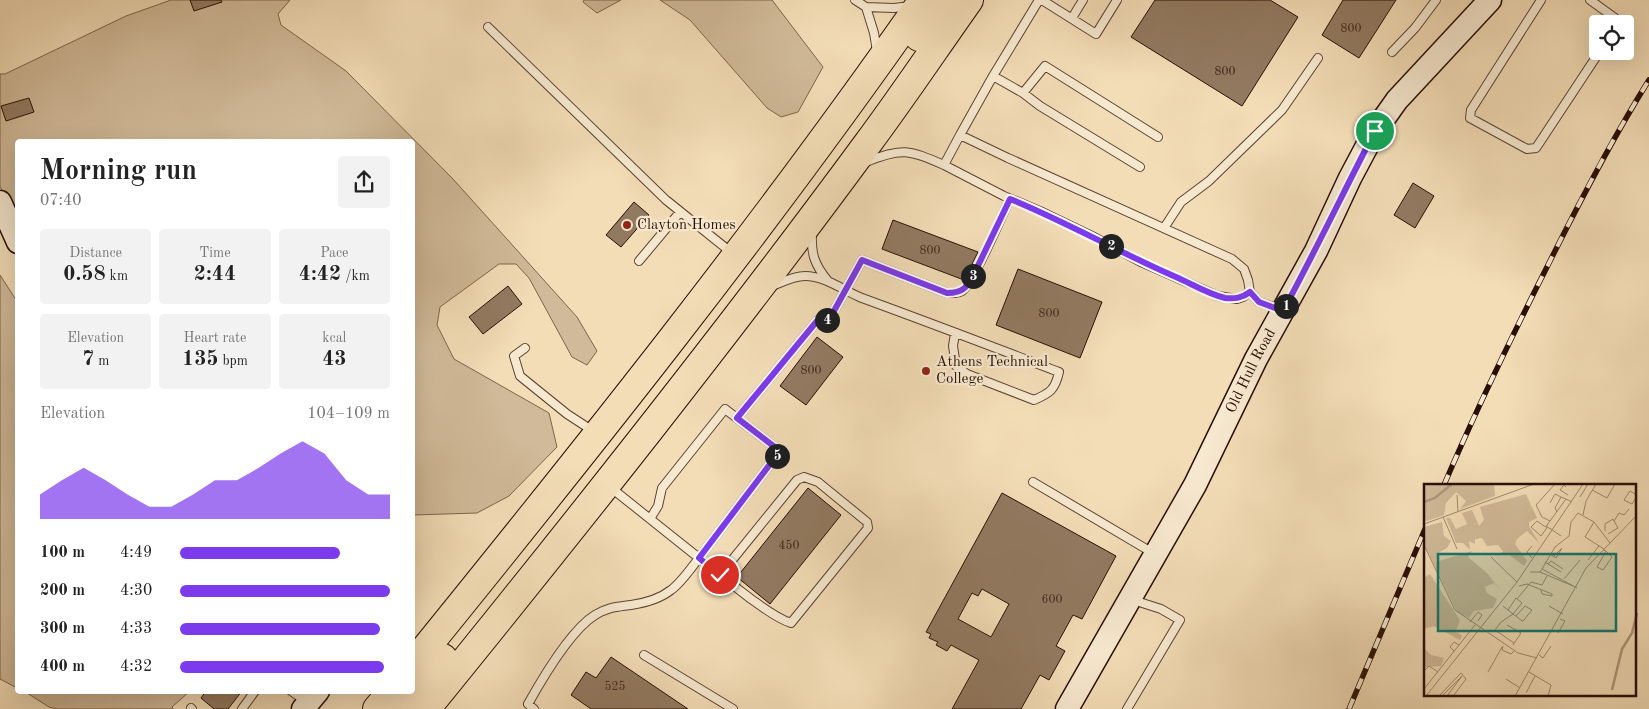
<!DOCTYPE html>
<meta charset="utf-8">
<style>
:root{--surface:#fff;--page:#f2f2f2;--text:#222;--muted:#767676;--accent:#7c3aed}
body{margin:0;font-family:"Old Standard TT",serif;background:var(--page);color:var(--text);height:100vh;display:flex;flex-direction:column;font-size:19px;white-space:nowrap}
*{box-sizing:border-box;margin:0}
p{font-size:16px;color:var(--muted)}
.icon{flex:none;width:28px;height:28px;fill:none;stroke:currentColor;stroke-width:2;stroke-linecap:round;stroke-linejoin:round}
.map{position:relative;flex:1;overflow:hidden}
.details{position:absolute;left:15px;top:139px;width:400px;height:555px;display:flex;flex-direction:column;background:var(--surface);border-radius:5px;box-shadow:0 5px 20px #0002}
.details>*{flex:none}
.controls{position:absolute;left:1589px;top:15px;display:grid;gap:10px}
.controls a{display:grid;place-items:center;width:45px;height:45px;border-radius:5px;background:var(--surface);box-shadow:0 5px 20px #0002;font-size:25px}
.pin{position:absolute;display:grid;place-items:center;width:42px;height:42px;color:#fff;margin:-21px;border:2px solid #fff;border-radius:50%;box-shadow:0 1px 5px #0007}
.km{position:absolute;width:25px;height:25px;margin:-12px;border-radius:50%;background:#222;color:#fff;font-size:14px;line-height:25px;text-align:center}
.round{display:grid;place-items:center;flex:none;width:52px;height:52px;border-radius:5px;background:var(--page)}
.summary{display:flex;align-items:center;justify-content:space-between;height:85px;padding:0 25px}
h1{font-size:28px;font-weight:700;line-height:38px}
.metrics{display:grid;grid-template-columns:repeat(3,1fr);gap:8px;height:85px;padding:5px 25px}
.metrics div{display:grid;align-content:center;border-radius:5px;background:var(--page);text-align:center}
.metrics b{font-size:21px;font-weight:700}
.metrics small{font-size:14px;font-weight:400}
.metrics p{font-size:14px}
.chart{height:140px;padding:10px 25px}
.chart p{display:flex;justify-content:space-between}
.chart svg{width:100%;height:90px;margin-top:5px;fill:var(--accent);opacity:.7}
ul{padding:0 25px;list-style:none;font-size:16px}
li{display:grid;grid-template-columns:80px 60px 1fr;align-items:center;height:38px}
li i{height:12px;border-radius:6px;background:var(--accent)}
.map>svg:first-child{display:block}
</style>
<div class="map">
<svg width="1649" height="709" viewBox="0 0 1649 709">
<rect width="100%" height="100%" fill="#f3ddb7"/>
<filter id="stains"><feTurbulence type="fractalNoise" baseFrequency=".004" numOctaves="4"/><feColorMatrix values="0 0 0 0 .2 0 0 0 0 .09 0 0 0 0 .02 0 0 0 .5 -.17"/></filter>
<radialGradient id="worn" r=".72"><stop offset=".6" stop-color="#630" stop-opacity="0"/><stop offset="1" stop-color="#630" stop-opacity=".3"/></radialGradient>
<path fill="#d1ba99" stroke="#7d644e" d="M171,0H290L278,14L281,25L346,71L453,179L577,317L597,351L587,365L572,357L529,278L516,264H499L440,307L437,325L454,359L549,413L557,447L509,496L477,513L413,515L412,141H18L17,225L0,186V74H5L126,16Z
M584,0H621L597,13L583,2Z
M660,0H772L823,67L798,112L781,117L767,108L690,20Z
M0,275L18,303L17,688L0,679Z
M24,691H190L172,707L173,709H57L49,707Z"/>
<path fill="#927a61" stroke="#290e04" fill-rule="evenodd" d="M190,0H221L222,2L194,11Z
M1155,0H1270L1298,17L1242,106L1131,37Z
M1343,0H1396L1359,58L1322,35Z
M29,98L34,112L6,121L1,106Z
M1413,183L1434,196L1415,228L1394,215Z
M634,202L649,215L621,247L606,235Z
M893,220L978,252L964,280L882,249Z
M1018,269L1102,302L1080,358L996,325Z
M508,286L522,304L483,334L469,317Z
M817,337L843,357L806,405L780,386Z
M808,488L841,515L770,604L737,577Z
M1002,493L1116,556L1082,619L1073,615L1056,646L1065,651L1049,680L1040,675L1021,709H952L979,660L951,645L947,651L936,645L938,642L929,638L931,634L926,632ZM982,589L1009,604L991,637L958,619L972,593L978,596Z
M611,657L688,709H591L571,695L586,672L596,678Z
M206,691H242L228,709H214L201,698Z"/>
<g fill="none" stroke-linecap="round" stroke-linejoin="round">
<g stroke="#5c4231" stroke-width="10">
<path id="lane" d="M855,0L866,7L894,8L911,6
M1042,0L1096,34L1117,0
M1541,0L1471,110L1470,118L1527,149L1536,148L1600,51
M1590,0L1615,18L1616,24
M866,7L874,33L877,51
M1072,18L1083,0
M488,27L666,200L732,253
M1392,52L1415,28L1436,0
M993,76L1023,93L1040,106L1140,167
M1023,93L1045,66L1158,137
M960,135L993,76L1039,0
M866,162C902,147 909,150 944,165L960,135L1008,158L1232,259L1244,269L1248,280L1250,292L1259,302L1282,310
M944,165L1004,196L1040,211L1092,236L1143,263L1218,296L1237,299L1243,297L1250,292
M1164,228L1181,202L1209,181L1282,110L1318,58
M812,232C811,254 814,264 828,281
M639,261L680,212
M772,286C782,282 794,276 805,276C826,276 844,291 862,298C928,322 993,347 1059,372C1055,390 1050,393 1034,400L967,374L956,366L953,346L955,333
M525,348L514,356L520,376L567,414L593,431
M737,418L817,321L829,320L862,260L947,293C952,293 957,294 962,291C973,284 1002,215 1010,199
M1033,482L1153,553
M610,487L699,558L780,451L725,409L662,488L658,506L650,519
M644,655L733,709
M291,691L307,702
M191,708L192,709
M242,709L255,691
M534,709L528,704C542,679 571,630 595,615C608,607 617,607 631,605C644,603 661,598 671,590C681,583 691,568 699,558C716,572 734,586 751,599C764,608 776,618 791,623L868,528L867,522L818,482L804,477L797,480L720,575
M1127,709L1180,620L1161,609L1133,600"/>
</g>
<g stroke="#290e04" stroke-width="25">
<g id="secondary">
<path d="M0,202L18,242"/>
<path d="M303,709L318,691"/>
<path id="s1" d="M1067,709L1195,485L1256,359L1316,251L1350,178L1375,131L1397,100L1490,0"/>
</g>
</g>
<g stroke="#290e04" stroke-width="30">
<path id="highway" d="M919,37L945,0
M412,665C588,448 763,229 923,0
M377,709L392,691
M401,709L443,658
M426,709C577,523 726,336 868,143C903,96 935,48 969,0"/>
</g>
<use href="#lane" stroke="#f7e9d0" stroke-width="8"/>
<use href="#secondary" stroke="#f7e9d0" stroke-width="22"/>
<use href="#highway" stroke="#f3ddb7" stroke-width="28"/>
<g stroke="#290e04" stroke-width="5.5">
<path id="rail" d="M1444,485C1476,410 1512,336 1549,263C1580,201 1612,139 1649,80
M1349,709L1425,529"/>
</g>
<use href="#rail" stroke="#f7e9d0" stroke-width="4" stroke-dasharray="11" stroke-linecap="butt"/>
</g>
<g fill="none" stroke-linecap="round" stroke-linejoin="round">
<g stroke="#fff" stroke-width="10">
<path id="route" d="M720,575L699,558L780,451L737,418L817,321L829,320L862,260L947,293C964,293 967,287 975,272L1010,199C1067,222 1120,253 1176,277C1192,284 1208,294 1225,298C1235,299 1242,298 1250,292L1259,302L1283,311C1315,252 1344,191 1375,131"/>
</g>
<use href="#route" stroke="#7c3aed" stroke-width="6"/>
</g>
<g fill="#8f2418" stroke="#f7e9d0" stroke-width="2">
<circle cx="627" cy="225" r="5"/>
<circle cx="926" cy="371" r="5"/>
</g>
<g text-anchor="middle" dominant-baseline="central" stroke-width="4.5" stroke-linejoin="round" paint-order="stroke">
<g font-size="12" fill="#43291b">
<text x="1351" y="29">800</text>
<text x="1225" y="72">800</text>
<text x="930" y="251">800</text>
<text x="1049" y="314">800</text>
<text x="811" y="371">800</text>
<text x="789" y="546">450</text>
<text x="1052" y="600">600</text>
<text x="615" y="687">525</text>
</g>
<g font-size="15" fill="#290e04" stroke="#f7e9d0" text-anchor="start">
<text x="637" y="225">Clayton Homes</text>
<text x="936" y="362">Athens Technical<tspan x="936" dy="17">College</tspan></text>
</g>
<g font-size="15" fill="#290e04" stroke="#f7e9d0">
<text stroke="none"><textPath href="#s1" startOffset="385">Old Hull Road</textPath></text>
</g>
</g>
<g transform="translate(1424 484)">
<rect width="212" height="212" fill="#f3ddb7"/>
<path d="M0,0H70L71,12L36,25L42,17L32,8L22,19L20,31L3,37L0,36ZM102,10L113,34L105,38V42L115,59L103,47L93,55L91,60L103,77L100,82L83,69L77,70L79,67L74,61L63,62L58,54L51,55V60L45,57L46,66L39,59H32L22,34H26L32,45L43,40L38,29L48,26L55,42L60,36L56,23ZM18,38L20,52L27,57L23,64L14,69L12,78L48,67L44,73L63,89L78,108L70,99L61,103L63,109L73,115L69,124L50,127L45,134L33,128L0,60V43ZM6,90L36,136L32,147L38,152L36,156L10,142L0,145V94ZM0,164L7,171L20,174L17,182L0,183Z" fill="#d1ba99"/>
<path fill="none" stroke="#ae977a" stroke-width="2.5" d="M0,18L11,14L28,0M188,206L198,165L208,149L213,129"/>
<path fill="none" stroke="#a28a6f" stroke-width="1" d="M142,3L140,1L136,6L144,11M168,6L183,14L191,0M33,11L34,28M213,11L206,7L200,16L208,20L213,12M156,13L164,0M126,19L131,10L137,13M133,28L131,24L137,13L142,15M159,31L162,17L172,0M19,33L33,65M126,37L118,33L112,21L131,0M190,37L195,29L200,31L205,25M170,38L186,59M0,40L110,0M181,47V40L189,35L194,44L184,50M137,52L127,45L123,43L120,42L113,37L107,43L117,52L122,45L123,43V41L126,37L142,15L148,18M0,61L31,126L94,169L113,174M108,62L103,68L108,74M179,66L182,67L173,83L179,86L188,73L182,67M126,70L132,74L138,64L130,72M67,73L93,98M164,76L175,62M121,78L137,88M124,80L127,77L139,85M118,85L131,63L145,52L147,38L154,29L170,38L161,53L180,65M106,88H116L118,85L153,104M116,88L149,102M140,95L156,76M95,102L103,100L128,110V112L118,110L117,106M93,115L107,98L118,101L123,92M79,122L89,130L98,119L92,114L84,126M125,122L139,130M46,138L54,128L58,131L54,137M83,141L97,149L89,161M134,149L141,137L136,135M90,159L71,146L77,138L89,130L90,131L92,132L93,133L98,137H99L108,126L101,122L92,132M79,162L78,166L87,170L90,167M30,167L26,163L30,158L35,161M115,171L119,174L127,162M0,187L5,182L14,188M64,188L78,163M105,188L127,201L124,212M82,195L96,204M0,205L51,141M102,209L111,192M2,212L93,98L159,0M15,212L37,189L42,195L30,211M18,212L38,192L23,212M91,212L162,84L213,31"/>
<path fill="#0f766e" fill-opacity="0.15" stroke="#0f766e" stroke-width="2.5" d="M14,70H192V147H14Z"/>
<rect width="212" height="212" fill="none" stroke="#290e04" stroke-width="2.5"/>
</g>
<rect width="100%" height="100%" filter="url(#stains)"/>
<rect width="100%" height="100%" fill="url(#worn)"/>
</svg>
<div class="controls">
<a><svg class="icon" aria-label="locate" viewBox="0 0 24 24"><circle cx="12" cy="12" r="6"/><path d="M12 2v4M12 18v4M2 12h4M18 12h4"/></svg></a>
</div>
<div class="pin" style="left:1375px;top:131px;background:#1e9e55"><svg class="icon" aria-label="arrive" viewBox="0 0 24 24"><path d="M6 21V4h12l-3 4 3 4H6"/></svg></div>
<div class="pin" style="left:720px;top:575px;background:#d93025"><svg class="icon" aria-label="check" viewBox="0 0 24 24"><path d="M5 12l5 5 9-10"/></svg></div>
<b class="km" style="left:1286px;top:306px">1</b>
<b class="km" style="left:1111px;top:246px">2</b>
<b class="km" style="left:973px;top:276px">3</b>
<b class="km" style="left:827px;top:320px">4</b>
<b class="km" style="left:777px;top:456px">5</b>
<section class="details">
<div class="summary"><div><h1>Morning run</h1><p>07:40</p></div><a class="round"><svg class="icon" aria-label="share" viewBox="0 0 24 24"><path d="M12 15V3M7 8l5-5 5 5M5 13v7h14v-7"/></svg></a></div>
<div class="metrics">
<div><p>Distance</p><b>0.58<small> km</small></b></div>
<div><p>Time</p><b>2:44</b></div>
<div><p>Pace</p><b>4:42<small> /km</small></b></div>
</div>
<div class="metrics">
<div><p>Elevation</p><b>7<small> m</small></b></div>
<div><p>Heart rate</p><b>135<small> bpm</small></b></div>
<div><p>kcal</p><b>43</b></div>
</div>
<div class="chart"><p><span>Elevation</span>104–109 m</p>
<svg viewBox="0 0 160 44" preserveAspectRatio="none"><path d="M0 44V32L10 25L20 19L30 25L40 32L50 38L60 38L70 32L80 25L90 25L100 19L110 12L120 6L130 12L140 25L150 32L160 32V44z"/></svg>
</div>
<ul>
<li><b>100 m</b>4:49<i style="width:76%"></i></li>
<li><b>200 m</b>4:30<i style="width:100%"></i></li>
<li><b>300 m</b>4:33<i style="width:95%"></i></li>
<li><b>400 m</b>4:32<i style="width:97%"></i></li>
</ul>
</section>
</div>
